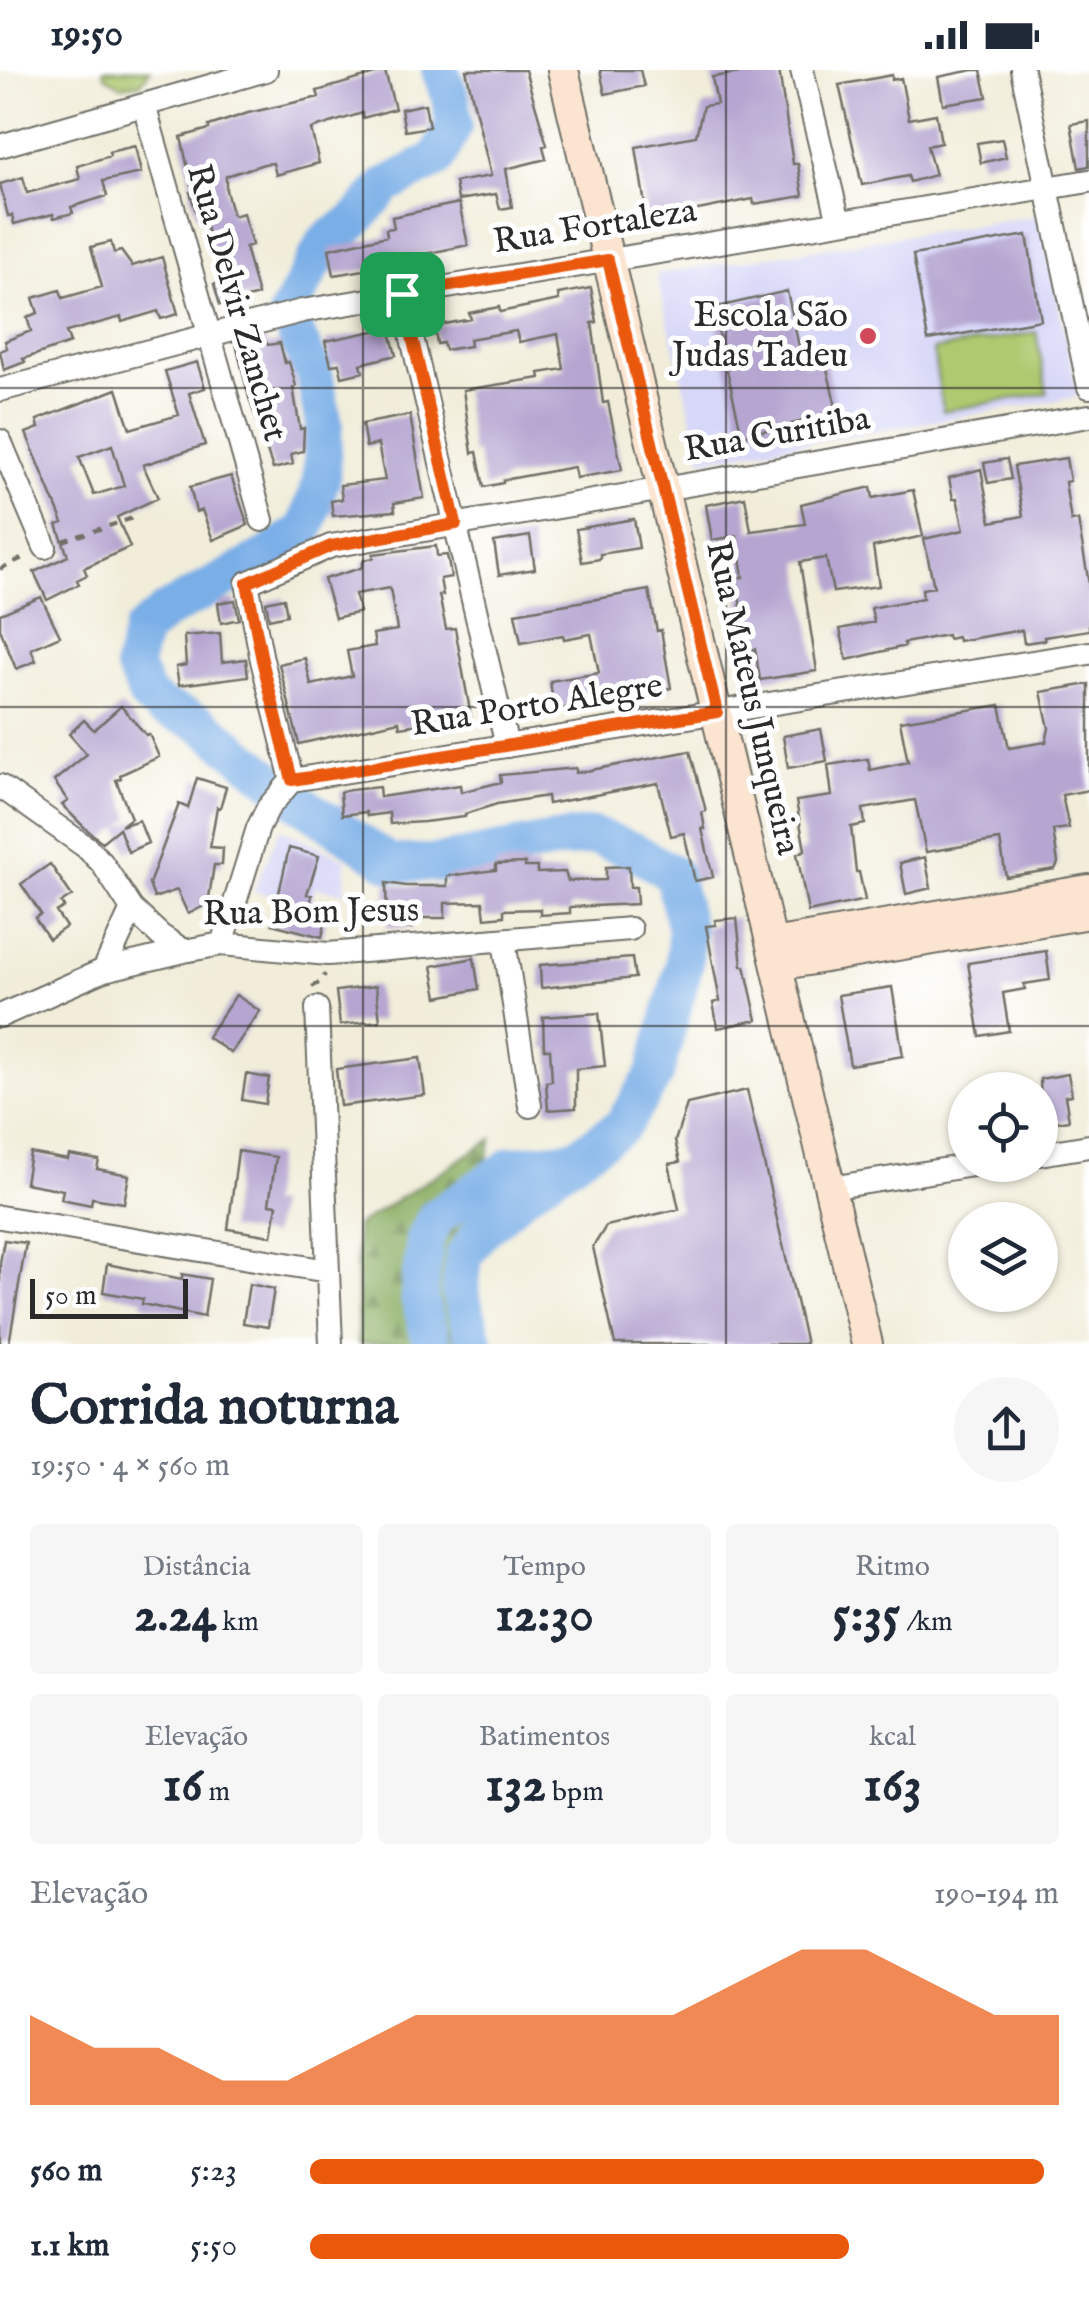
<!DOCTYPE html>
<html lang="pt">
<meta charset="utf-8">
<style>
:root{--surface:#fff;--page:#f6f6f7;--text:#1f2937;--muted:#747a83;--accent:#ea580c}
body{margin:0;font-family:"IM FELL English",serif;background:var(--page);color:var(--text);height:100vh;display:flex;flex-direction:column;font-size:38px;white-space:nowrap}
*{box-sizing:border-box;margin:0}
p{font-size:32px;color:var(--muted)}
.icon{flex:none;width:55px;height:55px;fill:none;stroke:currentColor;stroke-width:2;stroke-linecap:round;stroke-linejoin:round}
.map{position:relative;height:1274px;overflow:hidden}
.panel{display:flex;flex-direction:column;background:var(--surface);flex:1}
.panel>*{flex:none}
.fabs{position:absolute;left:948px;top:1002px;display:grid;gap:20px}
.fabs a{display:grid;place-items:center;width:110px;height:110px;border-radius:50%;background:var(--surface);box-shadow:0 2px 8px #0004;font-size:50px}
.scale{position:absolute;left:30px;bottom:25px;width:158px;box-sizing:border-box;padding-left:10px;border:5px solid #2b2b2b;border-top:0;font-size:28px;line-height:35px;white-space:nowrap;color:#2b2b2b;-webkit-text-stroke:8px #fff;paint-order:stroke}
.pin{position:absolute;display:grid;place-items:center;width:85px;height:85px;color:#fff;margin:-42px;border-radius:20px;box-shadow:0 5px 15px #0006}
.round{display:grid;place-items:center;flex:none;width:105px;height:105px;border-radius:52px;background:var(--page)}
.overview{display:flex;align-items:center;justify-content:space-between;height:170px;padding:0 30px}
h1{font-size:55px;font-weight:800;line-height:75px}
.stats{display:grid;grid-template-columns:repeat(3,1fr);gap:15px;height:170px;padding:10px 30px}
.stats div{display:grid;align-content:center;border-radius:10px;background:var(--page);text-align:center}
.stats b{font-size:50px;font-weight:800}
.stats small{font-size:28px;font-weight:400}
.stats p{font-size:28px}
.chart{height:280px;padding:20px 30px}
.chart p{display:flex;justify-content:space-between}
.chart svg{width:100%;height:180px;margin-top:10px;fill:var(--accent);opacity:.7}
ul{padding:0 30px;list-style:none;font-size:32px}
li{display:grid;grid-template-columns:160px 120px 1fr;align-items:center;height:75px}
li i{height:25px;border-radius:12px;background:var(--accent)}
.status{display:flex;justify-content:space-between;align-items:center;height:70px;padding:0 50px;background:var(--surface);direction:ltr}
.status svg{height:28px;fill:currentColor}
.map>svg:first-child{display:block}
</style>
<div class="status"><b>19:50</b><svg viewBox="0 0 49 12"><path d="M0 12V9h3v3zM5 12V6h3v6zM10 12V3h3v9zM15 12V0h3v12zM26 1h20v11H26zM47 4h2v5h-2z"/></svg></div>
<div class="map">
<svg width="1089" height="1274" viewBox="0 0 1089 1274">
<defs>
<pattern id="grass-tufts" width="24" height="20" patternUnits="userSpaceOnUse" patternTransform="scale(2.5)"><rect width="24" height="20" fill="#aec970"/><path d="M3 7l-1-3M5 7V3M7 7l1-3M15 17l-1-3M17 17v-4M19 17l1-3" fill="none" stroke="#8ea35c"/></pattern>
<pattern id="forest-firs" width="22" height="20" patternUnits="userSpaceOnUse" patternTransform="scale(2.5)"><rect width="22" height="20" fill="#8aad62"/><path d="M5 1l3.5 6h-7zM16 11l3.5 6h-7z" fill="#718d51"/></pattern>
</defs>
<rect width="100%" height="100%" fill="#fff"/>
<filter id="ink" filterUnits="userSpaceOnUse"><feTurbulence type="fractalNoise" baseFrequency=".01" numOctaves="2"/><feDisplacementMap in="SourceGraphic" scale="20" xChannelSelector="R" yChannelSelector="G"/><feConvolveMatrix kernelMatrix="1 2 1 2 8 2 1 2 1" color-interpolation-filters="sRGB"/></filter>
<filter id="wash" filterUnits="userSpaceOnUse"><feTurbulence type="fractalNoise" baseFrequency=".0048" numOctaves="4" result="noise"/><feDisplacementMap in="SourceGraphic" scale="40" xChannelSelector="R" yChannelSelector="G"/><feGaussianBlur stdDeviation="2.25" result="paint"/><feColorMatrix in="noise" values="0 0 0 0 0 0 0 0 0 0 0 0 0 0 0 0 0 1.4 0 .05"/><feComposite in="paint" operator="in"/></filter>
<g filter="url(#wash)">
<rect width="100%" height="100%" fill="#f1edd9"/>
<path fill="#d7d7f8" d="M1040,145L1078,327L702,390L656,204Z
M280,758L346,789L345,823L315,817L311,835L254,821Z"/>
<path fill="url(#grass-tufts)" stroke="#6c7a4e" stroke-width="2.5" d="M103,0H150L140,14L121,16L105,6Z"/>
<path fill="url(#forest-firs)" stroke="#5a6c46" stroke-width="2.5" d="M492,1069L447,1240L458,1274H358L356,1156Z"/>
<path fill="#aec970" stroke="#6c7a4e" stroke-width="2.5" d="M1036,262L1047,323L943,341L933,280Z"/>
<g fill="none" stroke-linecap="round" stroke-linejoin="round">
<path stroke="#79aee7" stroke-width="38" d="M274,711L199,652L161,637L147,626L133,596L142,561L165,542L268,486L306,458L321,410L324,355L314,303L287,245L325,172L354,152L386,116L437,89L454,55L451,29L440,0
M295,729L390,793H438L554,771L594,766L634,781L673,804L686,860L684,896L655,1004L622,1056L524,1123L478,1165L464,1186L460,1222L475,1274
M432,1274L419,1227L425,1169L436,1147L513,1095L571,1088"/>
</g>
<g id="blocks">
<path fill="#b5a5d0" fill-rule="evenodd" d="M466,0H525L547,75L543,76L546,89L506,99L512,137L500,139L496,124L458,130L455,112L491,106Z
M600,0H640L644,16L605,24Z
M761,0H779L793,94H798L803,126L754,134L753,129L693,141L694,145L648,155L636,77L696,66L703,36L717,34L712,7Z
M973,0H981L987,27L943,34L938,7Z
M385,1L395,39L363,48L362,43L311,59L319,93L276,105L273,93L264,94L226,106V120L233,146L243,143L252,175L245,177L258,225L220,235L214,214L220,213L203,144L197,145L190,122L193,121L181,67L209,59V56L248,43L319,27L317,21Z
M892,5V10L901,8L909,49L936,44L941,73L927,76L935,105L910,112L908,106L862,115L839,15Z
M425,34L429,57L405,61L401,39Z
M1089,51V96L1079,98L1071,54Z
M1002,69L1006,87L981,93L977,73Z
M135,76L141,103L103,111L107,126L71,137L73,143L54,148L53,144L14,154L12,145L8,146L0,114L23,107L27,123L80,109L77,96L110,86L109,82Z
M459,133L468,175L411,187L412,192L334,205L329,179L387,166L386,159L394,158L392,147Z
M1027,165L1041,250L928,270L913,185Z
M111,172L114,183L121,181L132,196L162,187L178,244L161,249L158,241L122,252L121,247L66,262L70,273L23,289L25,292L4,300L0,281L7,278L5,271L31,261L27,247L38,243L33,228L60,220L63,228L102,217L91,177Z
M591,218L597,252L592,253L603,333L608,332L622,400L576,408L574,397L503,410V413L484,417L477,382L472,383L463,320L540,308L539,303L564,299L558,264L519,272L516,261L469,269L470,276L445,280L443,273L437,274L434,256L471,249L469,243L499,237L500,242L559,230L558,224Z
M787,221L803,295L825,290L842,363L809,370L804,351L742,366L713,238Z
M389,258L396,285L361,294L363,302L342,307L339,294L331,295L325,271Z
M262,267L268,275L280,273L285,293L289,292L296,316L293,317L300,359L304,358L303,381L291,384L293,394L273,399L249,328L236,274Z
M197,292L205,318L189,323L205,375L143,395L158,428L117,447L130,477L84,498L87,505L77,510L79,514L47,530L34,502L68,486L57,455L63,453L26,363L39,358L37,350L117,319L130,359L179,345L165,301ZM112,375L124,416L94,425L79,387Z
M410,345L424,428L394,433L395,441L333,446L331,431L342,429L340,415L385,410L378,374L366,377L362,354Z
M1066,388L1070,411L1065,412L1071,451L1078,450L1089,514V560L1044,567L1045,570L1024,573L1022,560L958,571L957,567L948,569L947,565L904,573L905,576L847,590L840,559L874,552L871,538L923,528L922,519L934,517L924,469L964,460L957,428L953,429L949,408L981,399L991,452L1023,446L1014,396Z
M1007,389L1011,409L988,413L984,393Z
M231,406L248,455L213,470L202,440L196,442L190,417Z
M871,417L873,428L913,420L923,466L873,477L879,516L833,522L826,488L800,492L817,601L760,610L755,579L746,580L742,561H745L736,508L743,507L737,466L712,470L706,435L745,427L751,461L805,454L801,434Z
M634,449L639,478L600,484V489L582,492L576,459Z
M530,466L535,499L499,505L494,472Z
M436,476L437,486L447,485L449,495L451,507L440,509L443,525H439L446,559L455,558L472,652L444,656V650L400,657L399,651L299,674L279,594L305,588L311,615L352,606L347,581L375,576L373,564L397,560L390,518L355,524L360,542L335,548L324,509L361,498L364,490L374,488L373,484Z
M649,520L657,561L661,560L671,618L554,640L550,611L599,603L591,564L564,569L563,565L521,573L515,543Z
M41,527L60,566L31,579L36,591L16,599L0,559V544Z
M284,528L287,545L269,549L266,532Z
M235,530L239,549L221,553L218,533Z
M220,563L222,592L246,589L248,606L179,615L176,597L186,595L184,566Z
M1089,614V720L1062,725L1069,758L1053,760L1058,793L1055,799L1006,807L1000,770L926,782L915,730L863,739L865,754L851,757L856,802H859L865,830L808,842L797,784L805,780L796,731L832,726L828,695L868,689L870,700L908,692L900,651L1000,635L1009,678L1046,672L1049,658L1041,622Z
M121,636L146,665L149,664L159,687L120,705L121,708L116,710L131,748L121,756L139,750L148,773L128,782L119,758L102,772L85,758L62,735L68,731L54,711L87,684L69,664L84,650L94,660Z
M821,659L827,691L788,698L783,666Z
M690,681L706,741L702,742L705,759H702L713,807L695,811L684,763L671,766L658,713L548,734L547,726L497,734L465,744V747L424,752L390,754L389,743L367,746L366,742L342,745L340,722L350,720L379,717L380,727L460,715L461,722L501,712L500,705L576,698V703Z
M197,708L226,717L220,738L217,737L210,777L223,778L222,795H214L208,834L188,844L177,820L154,828L149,814L179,734L188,738Z
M289,778L319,786L307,824L312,825L310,836L328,841L322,867L272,854Z
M925,787L931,818L906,824L900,793Z
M525,793V797H537V803L565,802L568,811L606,810V797L629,796L630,817H636L637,834L570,837V843L540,845V839L504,840V846L485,848L483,832L445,833V848H413L412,858L387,857L386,813L406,816H447V806L496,800V794Z
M50,794L72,826L61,833L64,837L56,842L66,857L49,869L35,848L41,844L21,814Z
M737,848L742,896H745L757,950L718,958L713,933L720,931L706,856L716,855L715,850Z
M1046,881L1050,910L1024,914L1025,919L1003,923L1009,961L980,966L968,893Z
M474,888L479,919L438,927L432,896Z
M632,888L635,908L541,918L540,895Z
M376,916L380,951L340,955L336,921Z
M892,917L903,986L850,995L838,925Z
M236,925L260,941L231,983L207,967Z
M599,943L605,996L576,999V1038L548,1040L546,1012L552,1011L550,979H544L543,947Z
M420,988L425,1025L340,1036L336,999Z
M246,1004L269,1008L265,1034L242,1030Z
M1068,1004L1072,1025L1065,1026L1069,1050L1042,1054L1040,1009Z
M747,1020L806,1274H615L593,1177L606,1156L679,1139L669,1094L680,1092L675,1071L687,1034Z
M238,1081L276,1087L269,1134L277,1135L272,1166L228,1159Z
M30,1083L68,1090L69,1085L99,1090L97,1099L129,1105L124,1133L92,1128L91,1135L61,1129L63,1120L25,1113Z
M4,1170L26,1173L9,1274L0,1273V1193Z
M107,1194L182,1209V1204L210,1209L204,1247L142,1234L143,1229L103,1222Z
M249,1214L274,1219L268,1257L243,1253Z"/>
</g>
</g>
<g filter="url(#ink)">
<use href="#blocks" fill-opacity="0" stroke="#706f68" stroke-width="2.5"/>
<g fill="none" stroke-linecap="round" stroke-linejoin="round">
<g stroke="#706f68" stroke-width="26">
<path id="street" d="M802,0L839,152
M1022,0L1089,317
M144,35L262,450
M0,76L266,0
M402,225L507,676
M0,320L302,241L1089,111
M0,371L45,477
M292,710L262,590L247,513L331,476L1089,346
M0,716L86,777L102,793L132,839L161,866L184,881L222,874L328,884L630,859
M504,871L530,1036
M222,874L258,758L268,738L292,710L1089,583
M104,900L132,839
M317,938L331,1274
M0,946L104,900L184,881
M1040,1084L1089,1076
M830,1118L973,1095
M0,1147L328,1201"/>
</g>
<g stroke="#706f68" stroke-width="34">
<path id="secondary" d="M563,0L867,1274
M772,874L1089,820
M777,895L1089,843"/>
</g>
<path stroke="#706f68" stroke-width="4" stroke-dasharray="8 8" stroke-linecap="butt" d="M63,471L139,446
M0,499L27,486
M312,917L321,912L325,904"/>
<use href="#street" stroke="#fff" stroke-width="22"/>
<use href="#secondary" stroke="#fce5d0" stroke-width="30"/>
</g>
</g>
<g fill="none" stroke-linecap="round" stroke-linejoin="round" filter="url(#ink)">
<g stroke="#fff" stroke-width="20">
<path id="route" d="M608,190L717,642L292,710L262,590L247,513L331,476L456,454L402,224Z"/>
</g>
<use href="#route" stroke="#ea580c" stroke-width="12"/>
</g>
<path fill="none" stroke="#2b2b2b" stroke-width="2.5" stroke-opacity="0.55" d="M363,0V1274M726,0V1274M0,318H1089M0,637H1089M0,956H1089"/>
<circle fill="#d1495b" stroke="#fff" stroke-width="4" cx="868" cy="266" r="10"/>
<g text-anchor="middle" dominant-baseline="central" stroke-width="10" stroke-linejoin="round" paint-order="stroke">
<g font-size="35" fill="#2b2b2b" stroke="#fff">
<text transform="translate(595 157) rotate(-9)">Rua Fortaleza</text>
<text transform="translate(236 233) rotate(74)">Rua Delvir Zanchet</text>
<text transform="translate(777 365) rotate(-10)">Rua Curitiba</text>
<text transform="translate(752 628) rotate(77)">Rua Mateus Junqueira</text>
<text transform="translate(537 636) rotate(-9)">Rua Porto Alegre</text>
<text transform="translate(311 843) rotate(-1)">Rua Bom Jesus</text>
</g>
<g font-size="35" fill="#2b2b2b" stroke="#fff" text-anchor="end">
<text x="848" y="246">Escola São<tspan x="848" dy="40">Judas Tadeu</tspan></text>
</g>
</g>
</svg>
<div class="fabs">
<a><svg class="icon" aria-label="locate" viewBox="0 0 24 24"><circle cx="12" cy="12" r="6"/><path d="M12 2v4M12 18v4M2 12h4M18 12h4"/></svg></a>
<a><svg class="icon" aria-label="layers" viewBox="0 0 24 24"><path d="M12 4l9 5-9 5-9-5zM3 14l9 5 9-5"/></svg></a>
</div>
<div class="scale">50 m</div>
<div class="pin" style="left:402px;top:224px;background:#1e9e55"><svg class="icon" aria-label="arrive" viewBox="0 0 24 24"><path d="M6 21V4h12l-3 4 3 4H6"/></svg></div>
</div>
<section class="panel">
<div class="overview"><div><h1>Corrida noturna</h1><p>19:50 · 4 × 560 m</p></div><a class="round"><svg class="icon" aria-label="share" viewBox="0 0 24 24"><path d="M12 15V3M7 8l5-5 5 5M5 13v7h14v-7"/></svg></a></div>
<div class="stats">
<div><p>Distância</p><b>2.24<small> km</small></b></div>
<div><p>Tempo</p><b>12:30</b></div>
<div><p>Ritmo</p><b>5:35<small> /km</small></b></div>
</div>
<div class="stats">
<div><p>Elevação</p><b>16<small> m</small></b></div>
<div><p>Batimentos</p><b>132<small> bpm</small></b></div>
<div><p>kcal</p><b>163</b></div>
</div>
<div class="chart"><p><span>Elevação</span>190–194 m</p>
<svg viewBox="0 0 160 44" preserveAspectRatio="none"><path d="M0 44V22L10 30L20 30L30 38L40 38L50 30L60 22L70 22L80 22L90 22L100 22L110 14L120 6L130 6L140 14L150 22L160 22V44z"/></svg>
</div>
<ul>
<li><b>560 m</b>5:23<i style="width:98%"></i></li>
<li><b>1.1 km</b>5:50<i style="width:72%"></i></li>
</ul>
</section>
